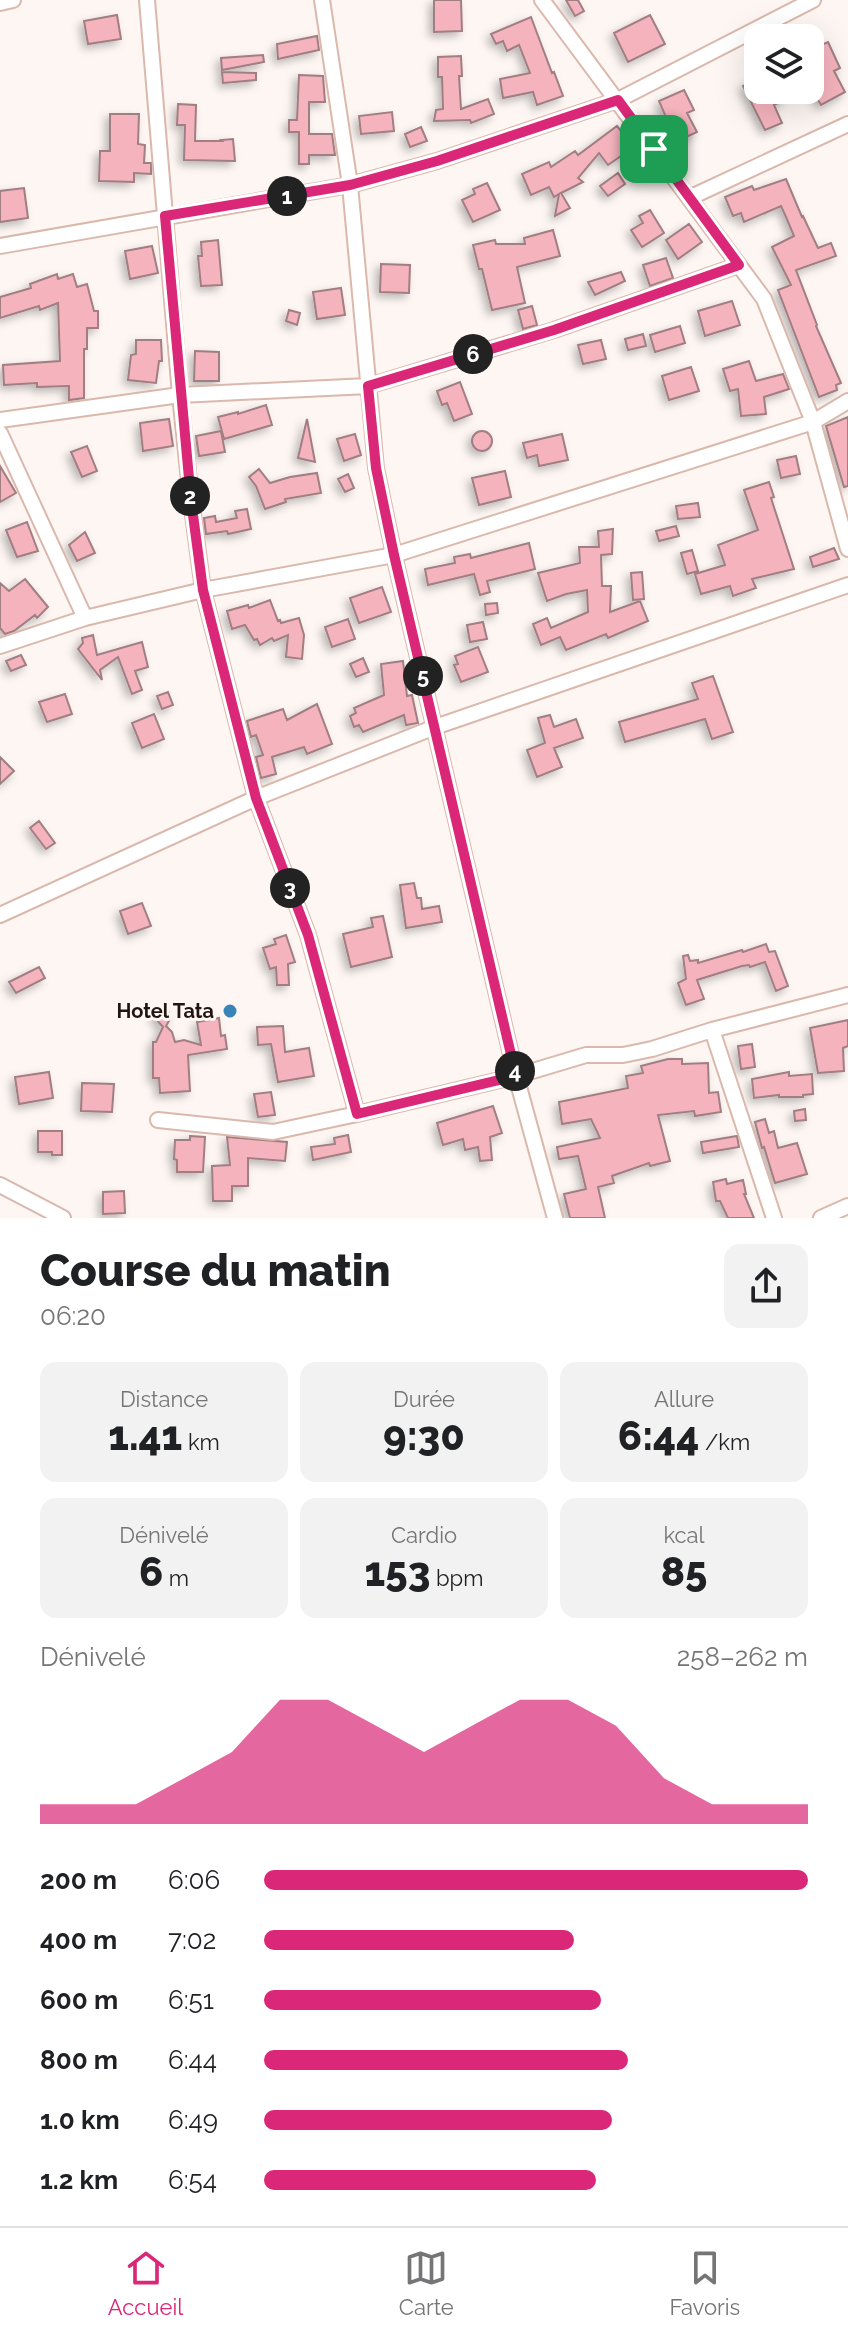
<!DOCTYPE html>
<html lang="fr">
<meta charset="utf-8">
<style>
:root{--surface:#fff;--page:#f2f2f2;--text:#202124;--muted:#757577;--line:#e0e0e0;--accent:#db2777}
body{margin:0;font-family:Raleway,sans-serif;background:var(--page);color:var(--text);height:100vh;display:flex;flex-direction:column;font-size:30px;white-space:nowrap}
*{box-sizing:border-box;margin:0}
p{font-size:26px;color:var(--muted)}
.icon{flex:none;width:44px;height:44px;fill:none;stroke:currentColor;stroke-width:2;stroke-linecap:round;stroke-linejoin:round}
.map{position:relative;height:1218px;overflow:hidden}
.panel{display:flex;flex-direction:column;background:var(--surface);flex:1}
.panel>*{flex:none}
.buttons{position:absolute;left:744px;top:24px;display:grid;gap:16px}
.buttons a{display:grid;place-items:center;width:80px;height:80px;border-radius:16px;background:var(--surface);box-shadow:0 8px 32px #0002;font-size:40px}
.pin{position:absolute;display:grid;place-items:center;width:68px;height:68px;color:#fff;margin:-34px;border-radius:16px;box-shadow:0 4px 12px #0006}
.km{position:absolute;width:40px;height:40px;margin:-20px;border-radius:50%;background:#222;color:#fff;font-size:22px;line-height:40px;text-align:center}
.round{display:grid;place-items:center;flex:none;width:84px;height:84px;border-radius:16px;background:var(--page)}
.head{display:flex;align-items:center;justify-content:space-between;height:136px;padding:0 40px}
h1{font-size:44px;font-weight:800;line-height:60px}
.stats{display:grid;grid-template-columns:repeat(3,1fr);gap:12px;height:136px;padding:8px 40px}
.stats div{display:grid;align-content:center;border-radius:16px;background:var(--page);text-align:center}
.stats b{font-size:40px;font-weight:800}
.stats small{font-size:22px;font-weight:400}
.stats p{font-size:22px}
.chart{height:224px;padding:16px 40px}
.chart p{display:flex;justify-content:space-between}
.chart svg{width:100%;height:144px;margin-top:8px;fill:var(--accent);opacity:.7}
ul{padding:0 40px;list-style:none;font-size:26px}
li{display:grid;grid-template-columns:128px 96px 1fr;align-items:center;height:60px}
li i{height:20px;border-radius:10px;background:var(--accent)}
.menu{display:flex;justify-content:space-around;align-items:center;height:112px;border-top:2px solid var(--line);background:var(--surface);font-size:22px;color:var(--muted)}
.menu a{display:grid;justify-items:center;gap:4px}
.menu .current{color:var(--accent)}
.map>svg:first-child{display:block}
</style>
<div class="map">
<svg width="848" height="1218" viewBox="0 0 848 1218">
<defs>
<filter id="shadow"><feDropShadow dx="-4" dy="4" stdDeviation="4" flood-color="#0004"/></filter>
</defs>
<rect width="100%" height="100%" fill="#fdf6f3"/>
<path fill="#f4b3bd" stroke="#a07e82" stroke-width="2" filter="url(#shadow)" d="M434,0H461L462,31L434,32Z
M566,0H578L584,11L575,16Z
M117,15L121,39L88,44L84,21Z
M650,15L665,44L628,62L614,33Z
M531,17L552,73L554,72L563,96L537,105L533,92L503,98L500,79L530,73L519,45L507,51L503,41L496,44L491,34Z
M317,36L319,50L278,59L277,44Z
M828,42L840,68L834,71L845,92L821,105L813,91L816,89L810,75V50Z
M263,55L264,62L222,70L221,58Z
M461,56L462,76H459L461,109L488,99L494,114L471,123L470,120L434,121L436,110L443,109L442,77H438V57Z
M222,72L256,73V80L223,83Z
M299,75L323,76L325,102H309V134H332L335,155H309V164H299V132H289V120H297Z
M758,79V90H781L785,99L774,105L782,123L765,130L743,86Z
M684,90L694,110L687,113L697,132L673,143L668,133L672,131L659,101Z
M178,104L196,105L195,141H222L221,140L233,139L235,161L184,160L185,125H177Z
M392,112L394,131L361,134L359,116Z
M110,114H139L138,144L145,145L144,163H151V174L134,173V182L99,181L100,151H110Z
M617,126L634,147L608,165L599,153L578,178L583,182L561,193L570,208L555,216L559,194L554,197L549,187L531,195L522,174L549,162L551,167L575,151L578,155Z
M421,127L427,141L410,147L405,134Z
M618,173L625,184L608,196L600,186Z
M786,179L802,217L803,216L818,248L831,243L836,256L796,270L817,325L816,326L841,383L836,385L837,390L819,397L778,290L791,285L772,247L794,236L786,217L781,206L744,222L741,213L733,216L725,197L752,186L754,190Z
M487,183L500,210L473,222L462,200L475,194L473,189Z
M24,188L28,218L0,222V191Z
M650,210L664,233L642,247L631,230L643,223L639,216Z
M689,224L702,242L678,259L666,240Z
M553,230L560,256L517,267L525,303L492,310L482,269H479L473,245L495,240L496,244H525L524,238Z
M218,240L222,285L201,286L198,256H202L201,242Z
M152,246L158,273L130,279L125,251Z
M666,258L673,278L650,286L643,265Z
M381,264L410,265L409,293L380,292Z
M621,272L625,281L595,295L588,282Z
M57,274L58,279L73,274L77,287L87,284L94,311H98V328H87V349H84V398L69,400V386L37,387V383L4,385L3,365L60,361L58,303L40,310L39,306L0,318V297L31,288L30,284Z
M341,288L345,315L317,319L313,292Z
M732,301L740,325L705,336L698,311Z
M532,306L537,325L523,329L518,310Z
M289,310L300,313L297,325L286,321Z
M680,326L685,343L655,352L650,335Z
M643,334L646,346L628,350L625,339Z
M136,340H161L162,361H159L156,383L128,380L131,355L136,354Z
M601,340L606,359L583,364L578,345Z
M195,351L219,352V381H194Z
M749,361L756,381L783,374L789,389L764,397L766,414L741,416L738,389L730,391L723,369Z
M691,367L699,391L669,400L662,376Z
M460,382L472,414L454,421L447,403L442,405L437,391Z
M266,405L272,425L224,439L218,417L238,412V414Z
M848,417V486L844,487L826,426Z
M169,419L173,446L143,451L140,423Z
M307,419L315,462L298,458Z
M472 441a10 10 0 1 1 20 0a10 10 0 1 1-20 0Z
M221,431L225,452L199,456L196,436Z
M355,434L361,455L344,461L337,439Z
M562,434L568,460L539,466L537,455L527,458L523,443Z
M87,446L97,471L82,477L71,452Z
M796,456L800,474L781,478L777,460Z
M0,466L16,493L0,502Z
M259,469L270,483L290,477L317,473L321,493L285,499L286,502L265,509L256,486L249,477Z
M505,471L511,497L479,505L472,478Z
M348,474L354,488L345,492L338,479Z
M769,482L774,497L771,498L794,569L752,579L756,588L733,596L730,586L701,594L695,574L725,565L718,545L758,530L744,490Z
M698,503L700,517L678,519L676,506Z
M247,509L251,529L228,534L227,531L206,534L204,518L215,516L216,522L237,518L235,511Z
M27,522L38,551L17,557L6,530Z
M676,526L679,536L659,541L656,531Z
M613,529L612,554L601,555L602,586H611L610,612L640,601L648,621L608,638L606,634L566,650L560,637L541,645L533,624L547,618L551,628L588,612L587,590L566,594L547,601L538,573L580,563L579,547H599L598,531Z
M85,532L95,553L77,561L69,545Z
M529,543L535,569L487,581L490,592L480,595L474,574L428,585L425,569L455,563L454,557L470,554L471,558Z
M834,548L839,559L813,567L810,557Z
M692,550L698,571L687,574L681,553Z
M642,572L644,599L633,600L631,573Z
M25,579L48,607L37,618L35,615L14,631L5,634L0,628V583L9,591Z
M382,587L391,612L359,623L350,598Z
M270,600L278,621L280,620L281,623L299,618L304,635L302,659L286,657L288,635L274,641L272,638L260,645L257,639L254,640L245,625L232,629L227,611L248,605L249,608Z
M497,603L498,613L486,615L485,604Z
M348,619L355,639L332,647L325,627Z
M483,622L487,639L470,642L467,625Z
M93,635L97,655L142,642L148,667L135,671L142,690L132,694L118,657L100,670L102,680L78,649L83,643L82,638Z
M478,647L488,672L461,682L454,665L458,664L455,656Z
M21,655L26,665L11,671L6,661Z
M363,658L369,672L356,677L350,664Z
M403,661L407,696L412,695L418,723L406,725L404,715L363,732L359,725L354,727L350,716L356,713L354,708L384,695L381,664Z
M713,676L733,732L712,739L705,719L625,742L619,722L698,699L692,683Z
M168,692L173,705L162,709L157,696Z
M65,694L72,714L47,722L39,702Z
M317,704L332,744L307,754L304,747L272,757L276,774L261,778L256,757L263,755L256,735L251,737L247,721L283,709L287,720Z
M154,714L164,739L142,748L132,723Z
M550,715L554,727L576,719L583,738L554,748L562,767L537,777L527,750L545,743L538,718Z
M0,757L14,771L0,784Z
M39,821L55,843L46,849L30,828Z
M414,883L417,898H421L422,909L439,906L442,922L406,928L400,885Z
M142,903L151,926L128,934L120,911Z
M383,916L392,957L351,967L343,934L373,927L371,918Z
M286,935L295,962L288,964L289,985H277L276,967L270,969L263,948L276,944L274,939Z
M766,944L769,952L775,951L788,986L776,991L765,962L750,967L749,965L742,966L697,980L704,999L686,1005L678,983L686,979L683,956L688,955L690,961L698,960V963L742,950L743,952Z
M39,967L45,978L16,993L9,982Z
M160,1009L169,1012L170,1019L166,1026L172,1032L175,1042L184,1040L201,1045L197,1022L219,1018L221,1036L225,1035L227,1049L188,1055L190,1091L160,1093L159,1078H153V1042H156L163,1027L155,1018L156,1013Z
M848,1020V1046L843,1048L844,1071L818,1073L810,1028Z
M283,1026L285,1052L309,1048L314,1076L278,1082L271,1044L258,1045L257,1027Z
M752,1044L755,1067L741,1069L738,1046Z
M668,1059H682V1064L708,1063L709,1093L718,1092L721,1112L695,1116L694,1111L658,1115L670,1161L650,1166L649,1163L612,1176L614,1183L598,1187L605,1218H570L564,1194L586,1189L578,1156L559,1159L557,1147L600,1138L591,1119L562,1124L559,1102L628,1088L626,1076L643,1073L641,1066Z
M49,1072L53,1098L19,1104L15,1077Z
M789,1072V1076L812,1074L813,1094L803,1095V1097H779V1095L754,1098L752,1079Z
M82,1083L114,1084L112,1112L81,1111Z
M271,1092L275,1115L258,1117L254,1094Z
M493,1106L502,1133L490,1137L492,1160L480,1161L478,1147L465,1150L463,1139L443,1145L437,1123Z
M805,1109L806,1120L795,1121L794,1111Z
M765,1119L769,1133L774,1131L778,1148L797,1143L807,1174L775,1183L764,1147L762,1148L755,1122Z
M38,1131H62V1155H52V1152H38Z
M348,1135L351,1152L313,1160L311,1147L335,1144L334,1138Z
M190,1136L205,1137L203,1172H177V1160L174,1159L175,1140H190Z
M737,1136L739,1147L703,1153L701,1142Z
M227,1137L287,1142L285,1161L248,1158V1186H232V1201H213L212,1166L230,1165Z
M726,1179L727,1184L743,1180L746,1194H744L754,1218H728L720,1201H716L713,1182Z
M124,1191L125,1213L103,1214V1192Z"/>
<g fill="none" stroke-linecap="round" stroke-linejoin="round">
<g stroke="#dab8ac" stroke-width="18">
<path id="minor" d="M147,0L180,395L191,500L203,590L256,798L308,935L357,1114
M322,0L350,185L376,468L394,555L516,1076L555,1218
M542,0L764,299L813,422L848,549
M0,3L13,0
M689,198L848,124
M0,246L350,185L437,161L618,100L813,0
M0,420L180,395L368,386L554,330L739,265
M0,433L85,618
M0,646L85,618L203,590L394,555L813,422L848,401
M0,915L256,798L435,727L848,585
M712,1030L774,1218
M158,1120L273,1132L357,1114L516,1076L586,1055H623L652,1049L712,1030L848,995
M0,1185L63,1218
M821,1218L848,1206"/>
</g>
<use href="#minor" stroke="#fff" stroke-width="14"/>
</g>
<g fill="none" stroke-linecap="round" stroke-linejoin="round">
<g stroke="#fff" stroke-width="16">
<path id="route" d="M618,100L739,265L554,330L368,386L376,468L394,555L516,1076L357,1114L308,935L256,798L203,590L191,500L165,216L350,185L437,161Z"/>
</g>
<use href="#route" stroke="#db2777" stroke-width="10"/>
</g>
<circle fill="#3884b7" stroke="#fdf6f3" stroke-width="3" cx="230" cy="1011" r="8"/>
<g text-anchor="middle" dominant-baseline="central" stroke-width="6" stroke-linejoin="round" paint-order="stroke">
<g font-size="20" font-weight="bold" fill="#211511" stroke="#fdf6f3" text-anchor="end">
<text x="214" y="1011">Hotel Tata</text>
</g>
</g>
</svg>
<div class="buttons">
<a><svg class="icon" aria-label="layers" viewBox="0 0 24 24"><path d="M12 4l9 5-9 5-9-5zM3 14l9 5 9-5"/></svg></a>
</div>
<div class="pin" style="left:654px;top:149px;background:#1e9e55"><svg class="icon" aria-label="arrive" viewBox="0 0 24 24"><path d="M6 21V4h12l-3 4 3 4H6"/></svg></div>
<b class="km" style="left:287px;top:196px">1</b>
<b class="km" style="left:190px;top:496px">2</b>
<b class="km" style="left:290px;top:888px">3</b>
<b class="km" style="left:515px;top:1071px">4</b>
<b class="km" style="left:423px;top:676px">5</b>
<b class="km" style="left:473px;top:354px">6</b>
</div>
<section class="panel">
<div class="head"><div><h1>Course du matin</h1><p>06:20</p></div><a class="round"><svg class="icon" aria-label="share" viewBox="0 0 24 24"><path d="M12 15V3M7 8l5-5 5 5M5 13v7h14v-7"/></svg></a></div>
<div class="stats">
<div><p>Distance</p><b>1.41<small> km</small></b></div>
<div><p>Durée</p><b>9:30</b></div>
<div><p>Allure</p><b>6:44<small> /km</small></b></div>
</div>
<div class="stats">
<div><p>Dénivelé</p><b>6<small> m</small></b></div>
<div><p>Cardio</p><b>153<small> bpm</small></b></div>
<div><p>kcal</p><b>85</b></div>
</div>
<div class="chart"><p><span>Dénivelé</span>258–262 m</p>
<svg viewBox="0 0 160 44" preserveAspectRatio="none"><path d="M0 44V38L10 38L20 38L30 30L40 22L50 6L60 6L70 14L80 22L90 14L100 6L110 6L120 14L130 30L140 38L150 38L160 38V44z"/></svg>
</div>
<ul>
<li><b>200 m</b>6:06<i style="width:100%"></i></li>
<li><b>400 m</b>7:02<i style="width:57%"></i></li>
<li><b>600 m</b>6:51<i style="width:62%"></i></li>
<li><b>800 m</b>6:44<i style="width:67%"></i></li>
<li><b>1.0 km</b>6:49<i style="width:64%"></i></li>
<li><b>1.2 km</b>6:54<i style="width:61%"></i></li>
</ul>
</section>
<nav class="menu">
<a class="current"><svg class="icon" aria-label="home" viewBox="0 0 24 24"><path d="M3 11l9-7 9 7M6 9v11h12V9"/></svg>Accueil</a>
<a><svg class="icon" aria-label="map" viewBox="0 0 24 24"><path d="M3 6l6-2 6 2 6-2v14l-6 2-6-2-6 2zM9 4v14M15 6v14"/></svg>Carte</a>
<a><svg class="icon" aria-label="saved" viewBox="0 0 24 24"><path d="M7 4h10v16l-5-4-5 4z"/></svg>Favoris</a>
</nav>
